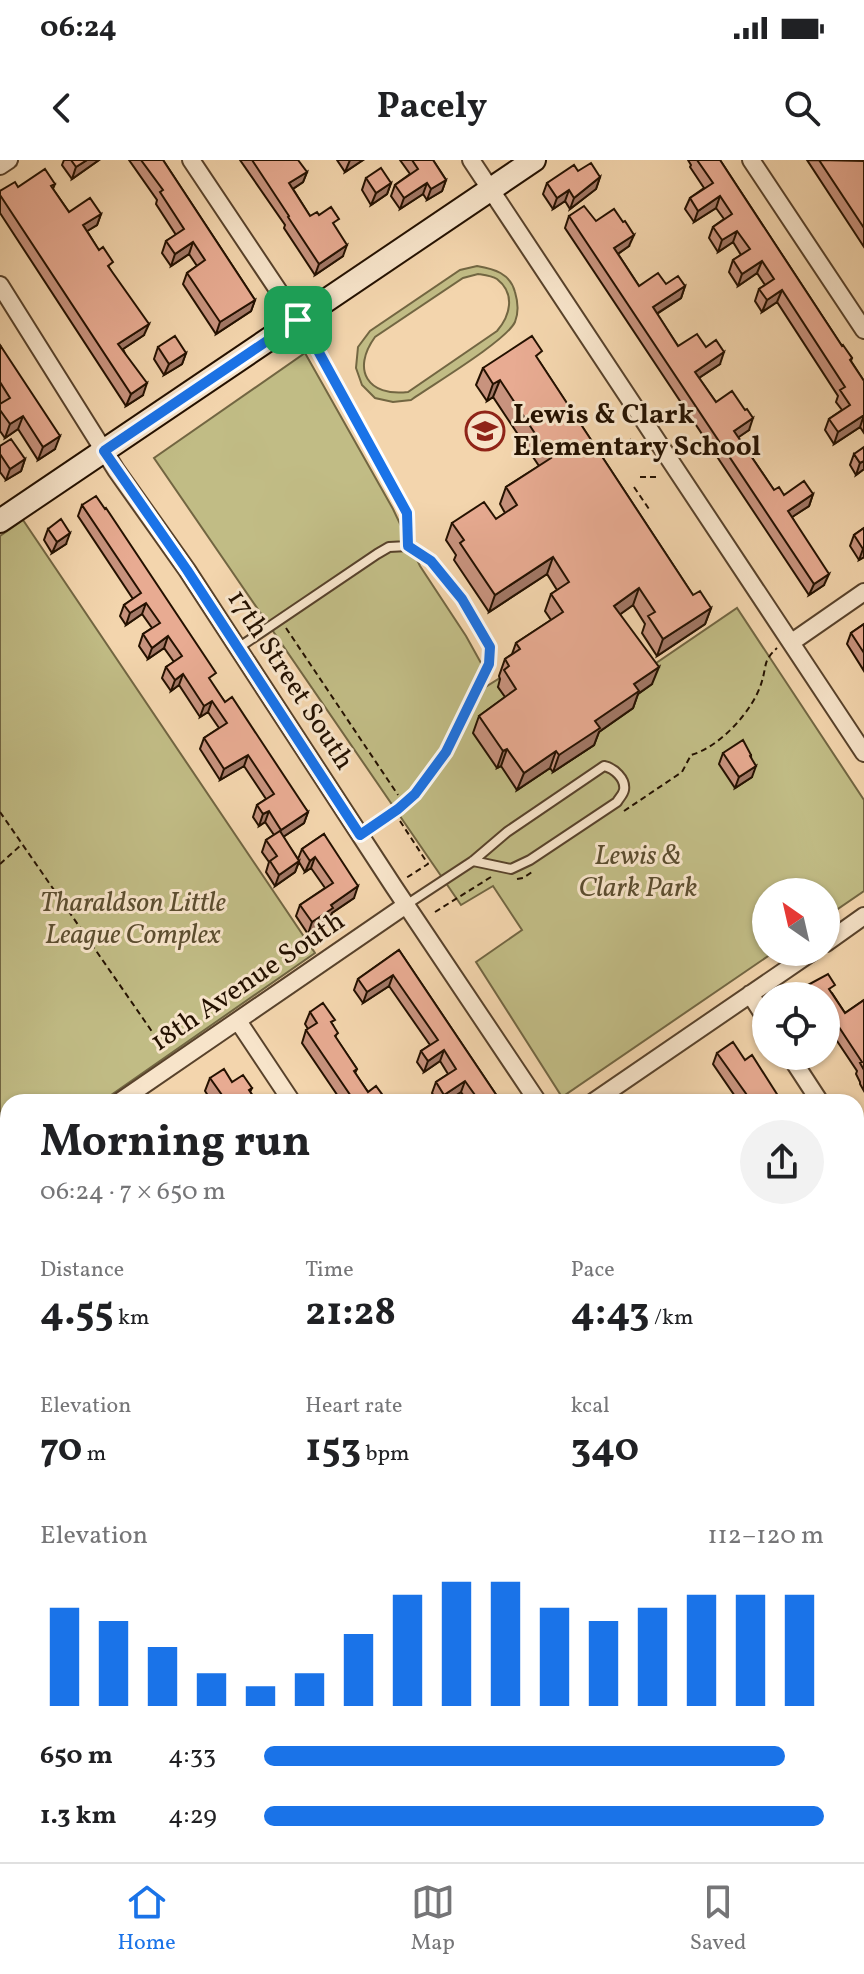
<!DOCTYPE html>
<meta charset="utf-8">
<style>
:root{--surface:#fff;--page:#f2f2f2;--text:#202124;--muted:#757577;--line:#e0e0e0;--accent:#1a73e8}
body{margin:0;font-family:Vollkorn,serif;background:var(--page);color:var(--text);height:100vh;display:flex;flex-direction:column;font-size:30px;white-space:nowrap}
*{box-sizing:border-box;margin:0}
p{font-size:26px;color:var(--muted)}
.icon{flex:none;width:44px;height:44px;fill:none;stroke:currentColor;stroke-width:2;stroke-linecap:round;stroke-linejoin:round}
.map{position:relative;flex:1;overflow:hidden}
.panel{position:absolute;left:0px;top:934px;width:864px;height:768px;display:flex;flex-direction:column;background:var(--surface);border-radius:24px 24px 0 0;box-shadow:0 2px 6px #0004}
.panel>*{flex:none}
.needle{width:52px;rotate:326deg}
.buttons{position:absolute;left:752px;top:718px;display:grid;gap:16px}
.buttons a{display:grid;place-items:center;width:88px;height:88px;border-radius:50%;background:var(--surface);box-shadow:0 2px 6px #0004;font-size:40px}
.pin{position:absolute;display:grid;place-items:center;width:68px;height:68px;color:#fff;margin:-34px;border-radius:16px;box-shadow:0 4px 12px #0006}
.round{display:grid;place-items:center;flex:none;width:84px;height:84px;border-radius:42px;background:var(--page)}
.headline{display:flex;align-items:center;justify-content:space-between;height:136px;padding:0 40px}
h1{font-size:44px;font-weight:700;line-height:60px}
.stats{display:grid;grid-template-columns:repeat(3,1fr);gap:12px;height:136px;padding:8px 40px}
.stats div{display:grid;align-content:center}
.stats b{font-size:40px;font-weight:700}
.stats small{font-size:22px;font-weight:400}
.stats p{font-size:22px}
.chart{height:224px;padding:16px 40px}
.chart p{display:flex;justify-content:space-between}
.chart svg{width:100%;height:144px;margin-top:8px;stroke:var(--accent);stroke-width:6}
ul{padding:0 40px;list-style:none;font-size:26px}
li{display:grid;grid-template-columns:128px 96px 1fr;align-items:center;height:60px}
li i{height:20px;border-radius:10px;background:var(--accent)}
.status{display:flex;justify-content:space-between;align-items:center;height:56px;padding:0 40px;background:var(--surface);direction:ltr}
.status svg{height:22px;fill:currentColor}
header{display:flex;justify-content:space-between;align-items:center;height:104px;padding:0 40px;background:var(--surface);font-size:36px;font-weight:700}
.tab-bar{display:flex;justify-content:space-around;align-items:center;height:112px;border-top:2px solid var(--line);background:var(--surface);font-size:22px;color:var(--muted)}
.tab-bar a{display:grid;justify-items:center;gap:4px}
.tab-bar .selected{color:var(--accent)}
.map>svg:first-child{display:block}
</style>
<div class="status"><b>06:24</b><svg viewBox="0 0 49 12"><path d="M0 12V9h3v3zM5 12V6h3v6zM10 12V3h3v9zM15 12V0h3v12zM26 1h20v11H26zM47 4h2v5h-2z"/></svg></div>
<header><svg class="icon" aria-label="back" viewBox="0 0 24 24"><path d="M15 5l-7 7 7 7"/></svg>Pacely<svg class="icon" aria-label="search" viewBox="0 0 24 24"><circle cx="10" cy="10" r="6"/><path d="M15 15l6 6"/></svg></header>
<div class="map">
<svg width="864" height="1702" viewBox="0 0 864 1702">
<rect width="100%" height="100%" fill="#f3d5ad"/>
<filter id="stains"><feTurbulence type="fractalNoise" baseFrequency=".0025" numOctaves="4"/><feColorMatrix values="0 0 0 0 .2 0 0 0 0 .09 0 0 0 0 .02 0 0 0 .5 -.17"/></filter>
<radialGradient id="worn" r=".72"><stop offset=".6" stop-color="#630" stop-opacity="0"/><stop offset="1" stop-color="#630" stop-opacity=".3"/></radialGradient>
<path fill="#c1bc85" stroke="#726642" stroke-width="2" fill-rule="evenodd" d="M477,106C494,109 510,113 515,132C518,142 519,152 515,162C506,181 432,225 411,240L393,242L375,238L362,225L356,208L358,187L370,171L460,110ZM478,114C484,115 492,116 497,119C516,134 510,156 497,171L408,232C368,237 351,210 375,177L463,118Z
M305,193L393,349L420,406L466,476L486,512L487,526L500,518L503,523L498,527L506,538L497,608L504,604L517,630L550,608L553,612L594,585L589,578L643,512L737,448L864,640V731L826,757V732H766V792H774L562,937L476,802L522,770L493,726L461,745L154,298Z
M23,360L315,793L101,942H8V1007L0,1012V376Z"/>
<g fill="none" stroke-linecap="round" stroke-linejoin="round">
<g stroke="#58422b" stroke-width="12">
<path id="lane" d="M298,160L311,178L407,353L408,386
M238,488L377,394L389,387L408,386L431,401L462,439L490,487L489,504L446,592L415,634L398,649L360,675
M406,745L473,701L507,672L604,606C614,608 626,619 624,630C623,635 619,638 617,642L530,700L511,709L473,701"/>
</g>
<g stroke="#58422b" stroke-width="20">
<path id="street" d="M191,0L298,160
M471,0L864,593
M751,0L864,170
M0,6L9,0
M0,125L116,310L187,410L394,727L538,942
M792,482L864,432
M826,783L864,756
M750,834L766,859
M238,861L292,942
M790,896L820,942
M119,942L406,745
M593,942L812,792
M856,997L864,1009
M0,1023L8,1017
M0,1347L8,1350
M856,1418L864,1430
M856,1511L864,1504
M219,1702L244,1694"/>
</g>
<g stroke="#241100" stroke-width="26">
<path id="secondary" d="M0,361L534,0"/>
</g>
<g stroke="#241100" stroke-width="34">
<path id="highway" d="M856,1643L864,1637
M776,1702L787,1694
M838,1702L849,1694"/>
</g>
<path stroke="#241100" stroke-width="2" stroke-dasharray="6 4" stroke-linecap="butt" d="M625,293L631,279
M640,317H656
M634,327L649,349
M286,468L398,635
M624,651L682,612L691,595C720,587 754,550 762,521C767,504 763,501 777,488
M0,652L162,886
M400,661L428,704L406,718
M0,704L20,686
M517,719L523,718L532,712
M435,752L491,717"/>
<use href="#lane" stroke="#f7e4ca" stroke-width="8"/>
<use href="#street" stroke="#f7e4ca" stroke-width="16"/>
<use href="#secondary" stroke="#f7e4ca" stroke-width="22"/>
<use href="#highway" stroke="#eaba76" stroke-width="30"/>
</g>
<path fill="#c8937e" stroke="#241100" stroke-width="2" d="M64,0H99L72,19L62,5Z
M129,0H163L255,140L251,151L216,174L183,124L187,113L197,106L189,94L171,106L162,93L166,81L176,75L156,44L157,40Z
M240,0H273L307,12L303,22L293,29L310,56L319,55L336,68L343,96L315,115L284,68L285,65Z
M337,0H363L345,12Z
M400,0H433L446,20L442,31L427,40L423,34L400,49L391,36L395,25L410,14Z
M688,0H720L842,186L852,198L851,201L864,221V273L860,267L834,284L825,270L829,259L842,250L836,242L838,236L777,142L762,152L755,141L759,129L765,125L757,113L738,126L729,112L733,100L741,95L733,82L718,92L709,78L713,67L724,59L716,48L694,62L685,49L690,38L704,28L690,7L691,5Z
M807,0L864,1V87Z
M578,11L600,17L596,29L570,49L565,41L553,49L543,34L547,23Z
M366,18L391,23L387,34L371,45L362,30Z
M55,24L53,29L69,52L101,54L97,65L87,71L110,109L144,175L123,189L143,235L126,246L0,53V31L18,27Z
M569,56L596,61L629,86L618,94L639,126L666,124L685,126L681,138L657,154L678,186L706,187L720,204L699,218L716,242L749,270L738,277L774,330L784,335L813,334L809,346L792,357L824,425L809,435L565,68Z
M0,185L55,289L38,300L18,269L5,278L0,271Z
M158,187L186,193L182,204L164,215L154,199Z
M539,201L693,435L711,448L705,464L657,496L642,473L645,464L633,445L620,454L652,524L638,534L633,548L599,572L594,585L553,612L550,608L517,630L501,606L497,608L473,573L479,556L505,537L498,527L500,519L499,516L505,499L512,494L516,483L551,460L545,451L551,434L557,430L547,414L489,452L454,400L456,395L446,380L452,363L496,359L505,353L500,344L506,327L539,306L493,237L487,241L476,225L483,208Z
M0,286L25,299L21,311L6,320L0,312Z
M854,294L864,309L856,315L850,305Z
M82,345L225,542L308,652L304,663L283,677L298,699L302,689L324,674L354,738L332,753L329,760L308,774L296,756L300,745L325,728L311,708L305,712L299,702L295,712L275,726L266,712L269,702L262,692L266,680L274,675L265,662L259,666L253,657L257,645L266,639L244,606L220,620L200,589L204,578L219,568L208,552L200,557L179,525L171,531L162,518L166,507L174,502L164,488L148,499L139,486L143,474L152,468L142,454L126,465L120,456L124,445L133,439L78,356Z
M864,368V397L859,400L850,386L854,375Z
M48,369L66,384L52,393L44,380Z
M864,464V511L847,484L851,473Z
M723,593L751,595L752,617L735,628L719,604Z
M399,790L501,942H468L461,932L446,942H438L432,933L436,922L448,914L440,901L424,912L417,902L421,891L430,885L389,826L363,843L354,830L358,819Z
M806,826L832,833L845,853L864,840V931L860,924V922L856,914L857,911L827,866L826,867V836H803Z
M310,852L333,865L336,878L357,909L355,913L368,932L386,942H342L302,883L306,870L308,869L305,864Z
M717,893L745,900L782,942H739L713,904Z
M210,918L232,922L252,928L250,932L257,942H212L205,931Z
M856,1054L864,1066V1134L856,1122L859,1114L856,1110Z
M0,1269L8,1271V1308L0,1306Z
M856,1272L862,1281L864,1279V1353L856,1341Z
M0,1381L8,1384V1423L3,1420L4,1417L0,1416Z
M0,1514L8,1516V1566L0,1563Z
M409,1694H511L496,1699L495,1702H412Z"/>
<path fill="#a27866" stroke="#241100" stroke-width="2" d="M87,0H99L72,19L76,7Z
M350,0H363L345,12Z
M307,12L303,22L285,34L289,23Z
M600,17L596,29L570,49L574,38Z
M446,20L442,31L427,40L431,29Z
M391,23L387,34L371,45L376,33Z
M427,23L423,34L400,49L404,38Z
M569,30L565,41L553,49L557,38Z
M720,36L716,48L694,62L698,51Z
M101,54L97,65L79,76L83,65Z
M737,71L733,82L718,92L722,80Z
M634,75L629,86L609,100L614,88Z
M193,82L189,94L171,106L175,94Z
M347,85L343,96L315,115L319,104Z
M762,101L757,113L738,126L742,114Z
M685,126L681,138L648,159L653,147Z
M782,130L777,142L762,152L767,140Z
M255,140L251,151L216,174L220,162Z
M149,164L144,175L114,195L118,184Z
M724,192L720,204L691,223L695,212Z
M186,193L182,204L164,215L169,204Z
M500,220L493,237L487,241L493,224Z
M147,223L143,235L126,246L131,234Z
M864,255L860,267L834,284L838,272Z
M23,256L18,269L5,278L10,264Z
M753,258L749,270L730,283L734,271Z
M60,276L55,289L38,300L43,287Z
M25,299L21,311L6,320L10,309Z
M864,301V309L856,315L860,303Z
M813,334L809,346L783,363L788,351Z
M70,373L66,384L52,393L57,382Z
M864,388V397L859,400L863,389Z
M553,397L547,414L489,452L495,435Z
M829,414L824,425L809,435L814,424Z
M639,428L633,445L608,463L614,446Z
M146,443L142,454L126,465L130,453Z
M711,448L705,464L657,496L663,479Z
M168,476L164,488L148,499L152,488Z
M659,507L652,524L638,534L633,548L599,572L594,585L553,612L559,595L634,524Z
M183,514L179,525L171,531L175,520Z
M212,541L208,552L200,557L204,546Z
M507,589L501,606L497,608L503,591Z
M556,591L550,608L517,630L524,613Z
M248,595L244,606L220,620L224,609Z
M756,606L752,617L735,628L739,617Z
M269,651L265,662L259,666L263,654Z
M308,652L304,663L277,681L281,670Z
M315,697L311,708L305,712L310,701Z
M299,701L295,712L275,726L279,715Z
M358,726L354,738L332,753L329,760L308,774L312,762L331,745Z
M393,815L389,826L363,843L367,832Z
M831,855L827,866L826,867L827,858Z
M444,890L440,901L424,912L428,901Z
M465,921L461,932L446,942H442L444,935Z
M8,1086V1095L0,1102V1093Z
M864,1250V1259L856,1265V1255Z
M490,1694H511L496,1699L495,1702H466Z"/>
<path fill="#e8ab92" stroke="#241100" stroke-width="2" d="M71,0H87L76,7Z
M141,0H163L255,140L220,162L187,113L205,100L193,82L175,94L166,81L184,69L160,32L163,30Z
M252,0H298L307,12L289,23L310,56L317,52L319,55L331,47L339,59L333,63L347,85L319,104L288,57L289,56Z
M412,0H433L446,20L431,29L427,23L404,38L395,25L418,9Z
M697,0H720L842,186L843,185L852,198L850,200L864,221V255L838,272L829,259L850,245L840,230L845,227L782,130L767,140L759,129L774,119L762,101L742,114L733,100L750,89L737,71L722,80L713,67L732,54L720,36L698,51L690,38L713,23Z
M819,0L864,1V68Z
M591,3L600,17L574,38L569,30L557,38L547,23L574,5L578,11Z
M381,8L391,23L376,33L366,18Z
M45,9L55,24L51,26L69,52L90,38L101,54L83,65L99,90L103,87L113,102L108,106L149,164L118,184L147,223L131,234L0,35V31L15,22L18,27Z
M584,46L596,61L614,49L623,62L625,61L634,75L614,88L639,126L658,113L666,124L678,116L685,126L653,147L678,186L697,174L706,187L716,180L724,192L695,212L716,242L732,231L745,250L747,249L753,258L734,271L774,330L779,327L784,335L804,321L813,334L788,351L829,414L814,424L569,56Z
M175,176L186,193L169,204L158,187Z
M532,176L542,191L536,196L693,435L700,431L711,448L663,479L648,456L655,452L639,428L614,446L659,507L634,524L639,531L595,561L600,568L559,595L556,591L524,613L507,589L503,591L479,556L516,529L504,510L509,506L505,499L520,489L516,483L563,452L551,434L569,422L553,397L495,435L460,383L464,380L452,363L484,342L496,359L517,345L506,327L551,298L500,220L493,224L483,208Z
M0,185L60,276L43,287L23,256L10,264L0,250V244L10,238L0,222Z
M11,279L25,299L10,309L0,294V286Z
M864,287V301L860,303L854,294Z
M96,336L105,349L106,348L216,513L209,518L225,542L232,537L308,652L281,670L269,651L263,654L257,645L274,634L248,595L224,609L204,578L227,563L212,541L204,546L183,514L175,520L166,507L182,496L168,476L152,488L143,474L160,463L146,443L130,453L124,445L141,433L82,345Z
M61,359L70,373L57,382L48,369Z
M864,368V388L863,389L854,375Z
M864,464V493L851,473Z
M743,580L751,595L750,596L756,606L739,617L723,593Z
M280,671L299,701L279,715L270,701L277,696L266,680Z
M324,674L358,726L331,745L333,748L312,762L300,745L333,723L315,697L310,701L302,689Z
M399,790L501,942H480L465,921L444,935L436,922L456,909L444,890L428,901L421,891L438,880L393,815L367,832L358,819Z
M828,814L835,825L829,829L845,853L864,840V910L860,903L862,902L831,855L827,858L826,856V836H812L806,826Z
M323,843L335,860L331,862L338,873L335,876L357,909L354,911L368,932L376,926L387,941L386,942H355L306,870L317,863L310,852Z
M733,882L745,900L752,895L782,942H752L717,893Z
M224,909L232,922L243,915L252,928L249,930L257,942H227L210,918Z
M655,938L658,942H648Z
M856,1054L864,1066V1104L856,1092Z
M7,1061L8,1086L0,1093V1067Z
M864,1230V1250L856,1255V1236Z
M0,1269L8,1271V1296L0,1294Z
M856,1272L862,1281L864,1279V1334L856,1322Z
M0,1381L8,1384V1402L0,1399Z
M0,1514L8,1516V1553L0,1551Z
M341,1694H387L389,1701L386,1702H331L330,1699Z
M417,1694H491L466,1702H420Z"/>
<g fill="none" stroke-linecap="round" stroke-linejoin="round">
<g stroke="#fff" stroke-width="16">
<path id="route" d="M298,160L311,178L407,353L408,386L431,401L462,439L490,487L489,504L446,592L415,634L398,649L360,675L187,410L104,291Z"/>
</g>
<use href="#route" stroke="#1a73e8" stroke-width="10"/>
</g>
<defs>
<g id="school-ring" transform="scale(2)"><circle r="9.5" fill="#f7e4ca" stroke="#8f2418" stroke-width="1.5"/><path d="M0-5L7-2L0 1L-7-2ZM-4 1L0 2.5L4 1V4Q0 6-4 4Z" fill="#8f2418"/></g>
</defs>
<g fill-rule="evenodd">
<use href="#school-ring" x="485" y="271"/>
</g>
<g text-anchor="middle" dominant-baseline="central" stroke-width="6" stroke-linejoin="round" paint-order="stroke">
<g font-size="28" font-weight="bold" fill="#241100" stroke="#f7e4ca" text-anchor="start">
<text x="513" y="255">Lewis &amp; Clark<tspan x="513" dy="32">Elementary School</tspan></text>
</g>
<g font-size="28" fill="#241100" stroke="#f7e4ca">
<text transform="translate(290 520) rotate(57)">17th Street South</text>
<text transform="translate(248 822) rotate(-34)">18th Avenue South</text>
</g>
<g font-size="28" font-style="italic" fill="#5b4d2f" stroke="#f7e4ca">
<text x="638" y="696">Lewis &amp;<tspan x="638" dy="32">Clark Park</tspan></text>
<text x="133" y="743">Tharaldson Little<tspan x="133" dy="32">League Complex</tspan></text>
</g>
</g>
<rect width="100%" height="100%" filter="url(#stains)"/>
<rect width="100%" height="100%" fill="url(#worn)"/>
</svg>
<div class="buttons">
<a><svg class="needle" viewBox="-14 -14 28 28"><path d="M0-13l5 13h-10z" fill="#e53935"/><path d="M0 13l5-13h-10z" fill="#757577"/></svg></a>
<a><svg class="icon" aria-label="locate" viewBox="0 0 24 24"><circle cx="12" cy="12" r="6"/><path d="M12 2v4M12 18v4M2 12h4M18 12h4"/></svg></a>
</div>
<div class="pin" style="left:298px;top:160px;background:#1e9e55"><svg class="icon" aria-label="arrive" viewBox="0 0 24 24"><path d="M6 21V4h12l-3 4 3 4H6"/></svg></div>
<section class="panel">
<div class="headline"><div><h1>Morning run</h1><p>06:24 · 7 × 650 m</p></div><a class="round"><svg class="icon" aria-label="share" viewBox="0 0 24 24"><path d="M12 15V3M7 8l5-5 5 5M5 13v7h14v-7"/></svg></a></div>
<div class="stats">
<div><p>Distance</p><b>4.55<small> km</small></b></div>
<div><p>Time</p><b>21:28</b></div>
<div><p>Pace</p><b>4:43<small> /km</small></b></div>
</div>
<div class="stats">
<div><p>Elevation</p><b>70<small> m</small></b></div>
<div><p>Heart rate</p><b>153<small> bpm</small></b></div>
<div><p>kcal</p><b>340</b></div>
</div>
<div class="chart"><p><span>Elevation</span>112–120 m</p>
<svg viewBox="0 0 160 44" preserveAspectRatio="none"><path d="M5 44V14M15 44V18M25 44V26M35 44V34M45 44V38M55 44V34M65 44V22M75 44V10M85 44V6M95 44V6M105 44V14M115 44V18M125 44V14M135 44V10M145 44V10M155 44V10"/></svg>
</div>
<ul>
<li><b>650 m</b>4:33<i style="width:93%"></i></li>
<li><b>1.3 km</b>4:29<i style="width:100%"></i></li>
</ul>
</section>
</div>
<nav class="tab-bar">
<a class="selected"><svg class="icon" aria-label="home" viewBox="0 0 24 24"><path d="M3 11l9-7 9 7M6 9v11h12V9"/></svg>Home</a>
<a><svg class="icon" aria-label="map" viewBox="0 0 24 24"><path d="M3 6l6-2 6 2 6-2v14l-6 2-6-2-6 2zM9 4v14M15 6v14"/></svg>Map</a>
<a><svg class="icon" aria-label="saved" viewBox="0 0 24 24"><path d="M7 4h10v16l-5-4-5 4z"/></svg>Saved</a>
</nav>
